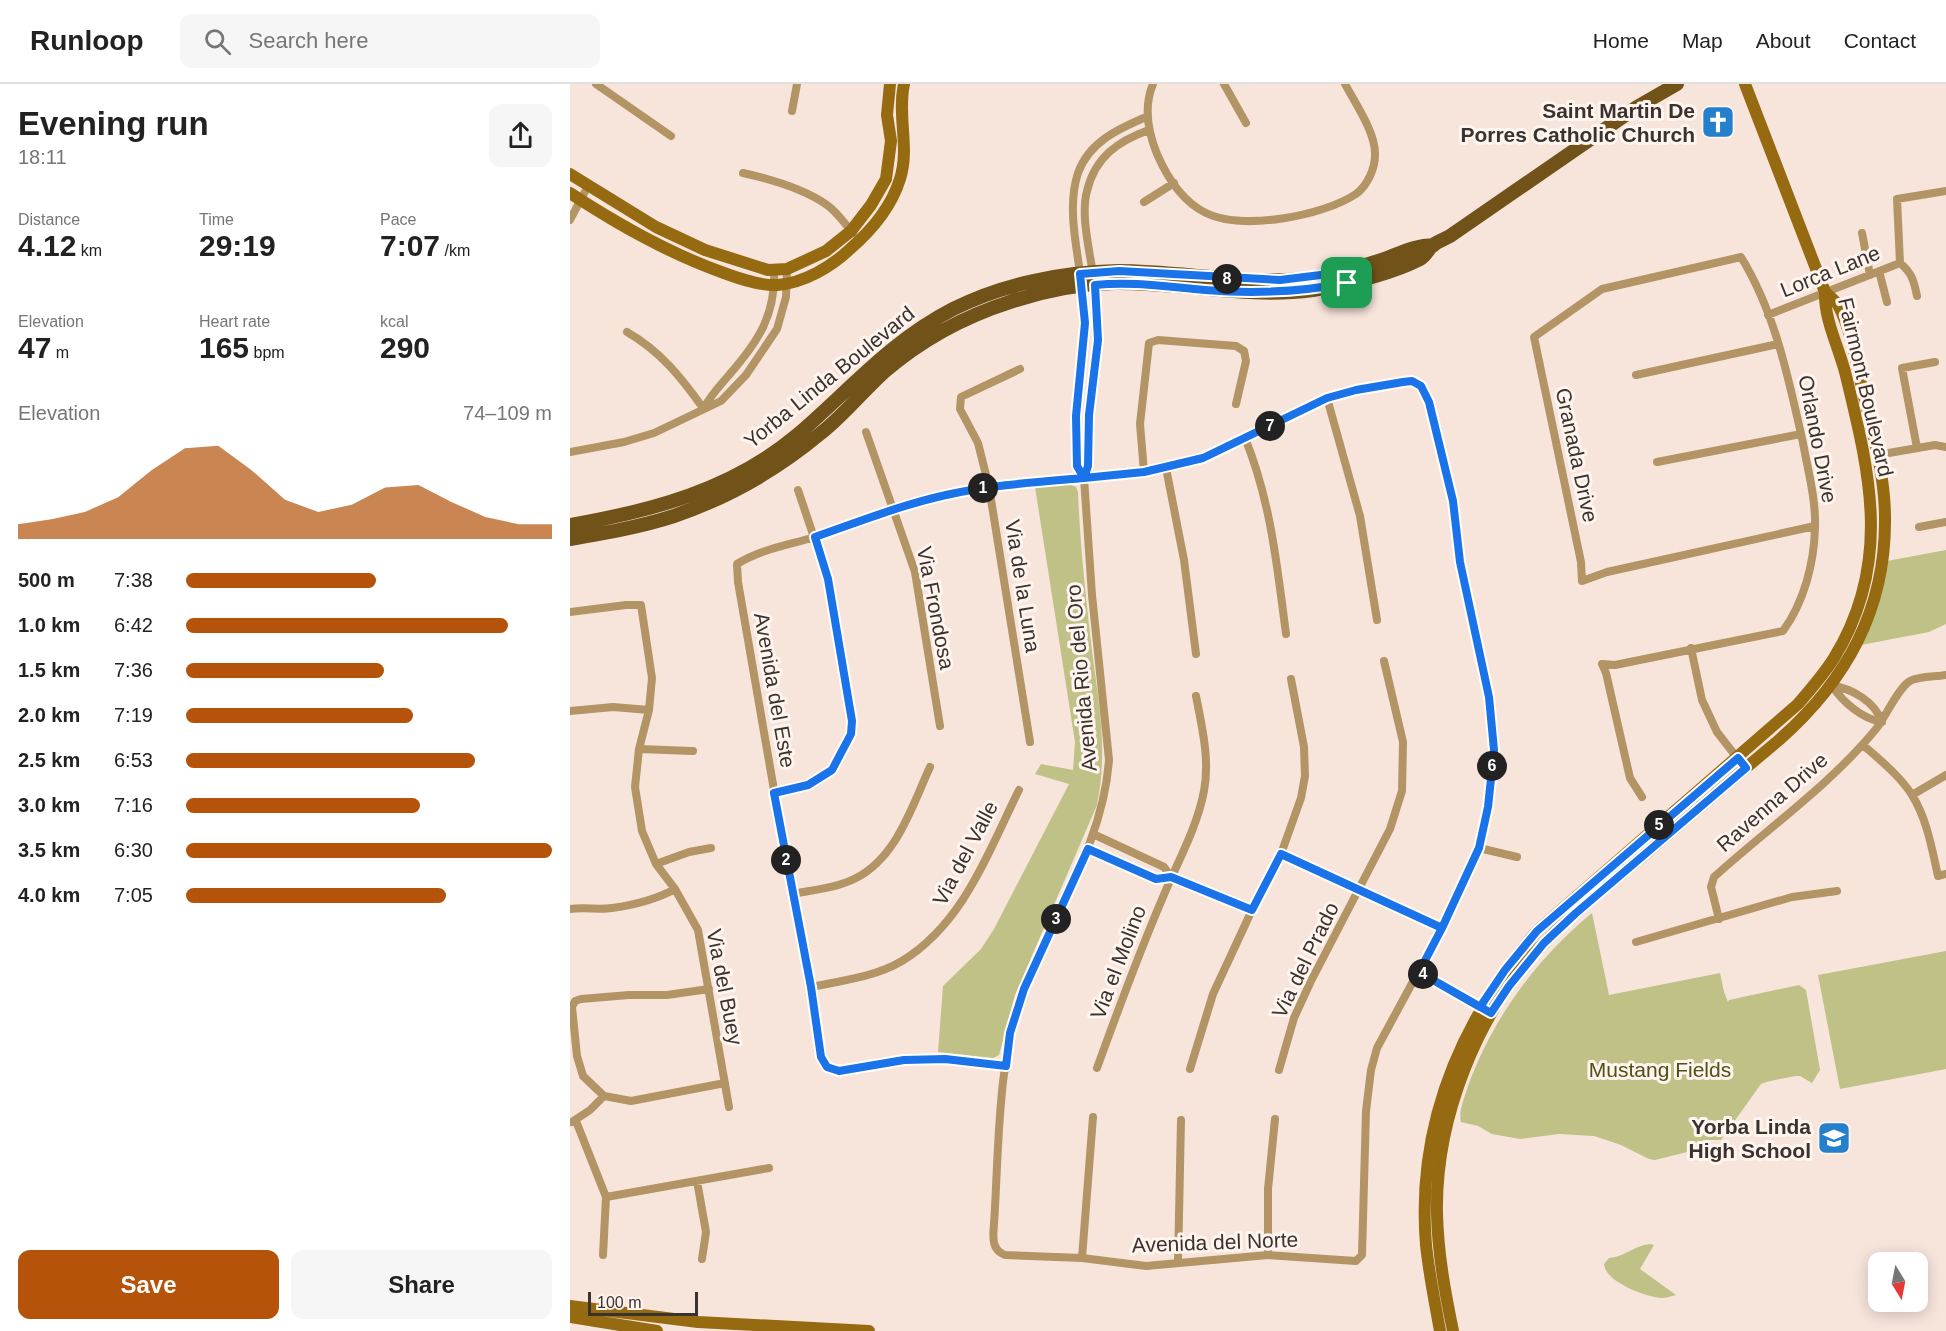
<!DOCTYPE html>
<meta charset="utf-8">
<style>
:root{--surface:#fff;--page:#f6f6f6;--text:#222;--muted:#767676;--line:#e0e0e0;--accent:#b45309}
body{margin:0;font-family:Helvetica,sans-serif;background:var(--page);color:var(--text);height:100vh;display:flex;flex-direction:column;font-size:22px;white-space:nowrap}
*{box-sizing:border-box;margin:0}
p{font-size:20px;color:var(--muted)}
.icon{flex:none;width:33px;height:33px;fill:none;stroke:currentColor;stroke-width:2;stroke-linecap:round;stroke-linejoin:round}
.map{position:relative;flex:1;overflow:hidden}
.drawer{display:flex;flex-direction:column;background:var(--surface);width:570px}
.drawer>*{flex:none}
.needle{width:39px;rotate:170deg}
.buttons{position:absolute;left:1298px;top:1168px;display:grid;gap:12px}
.buttons a{display:grid;place-items:center;width:60px;height:60px;border-radius:12px;background:var(--surface);box-shadow:0 3px 15px #0003;font-size:30px}
.scale{position:absolute;left:18px;bottom:15px;width:110px;box-sizing:border-box;padding-left:6px;border:3px solid #39322f;border-top:0;font-size:16px;line-height:21px;white-space:nowrap;color:#39322f;-webkit-text-stroke:4px #fff4ee;paint-order:stroke}
.pin{position:absolute;display:grid;place-items:center;width:51px;height:51px;color:#fff;margin:-26px;border-radius:12px;box-shadow:0 3px 9px #0006}
.km{position:absolute;width:30px;height:30px;margin:-15px;border-radius:50%;background:#222;color:#fff;font-size:16px;line-height:30px;text-align:center}
.round{display:grid;place-items:center;flex:none;width:63px;height:63px;border-radius:12px;background:var(--page)}
.summary{display:flex;align-items:center;justify-content:space-between;height:102px;padding:0 18px}
h1{font-size:33px;font-weight:700;line-height:45px}
.stats{display:grid;grid-template-columns:repeat(3,1fr);gap:9px;height:102px;padding:6px 18px}
.stats div{display:grid;align-content:center}
.stats b{font-size:30px;font-weight:700}
.stats small{font-size:16px;font-weight:400}
.stats p{font-size:16px}
.chart{height:168px;padding:12px 18px}
.chart p{display:flex;justify-content:space-between}
.chart svg{width:100%;height:108px;margin-top:6px;fill:var(--accent);opacity:.7}
.primary-button{display:flex;gap:12px;margin-top:auto;padding:12px 18px}
.primary-button a{flex:1;height:69px;border-radius:12px;background:var(--accent);color:#fff;font-size:24px;font-weight:700;line-height:69px;text-align:center}
.primary-button a+a{background:var(--page);color:var(--text)}
ul{padding:0 18px;list-style:none;font-size:20px}
li{display:grid;grid-template-columns:96px 72px 1fr;align-items:center;height:45px}
li i{height:15px;border-radius:8px;background:var(--accent)}
header{display:flex;align-items:center;gap:36px;box-sizing:border-box;height:84px;padding:0 30px;background:var(--surface);border-bottom:2px solid var(--line)}
header strong{font-size:28px}
nav{display:flex;gap:33px;margin-inline-start:auto;font-size:21px}
.search{width:420px;height:54px;background:var(--page);display:flex;align-items:center;gap:15px;box-sizing:border-box;padding:0 21px;border-radius:12px;color:var(--muted);font-size:22px}
main{display:flex;flex:1;min-height:0}
.map>svg:first-child{display:block}
</style>
<header>
<strong>Runloop</strong>
<div class="search"><svg class="icon" aria-label="search" viewBox="0 0 24 24"><circle cx="10" cy="10" r="6"/><path d="M15 15l6 6"/></svg>Search here</div>
<nav><a>Home</a><a>Map</a><a>About</a><a>Contact</a></nav>
</header>
<main>
<section class="drawer">
<div class="summary"><div><h1>Evening run</h1><p>18:11</p></div><a class="round"><svg class="icon" aria-label="share" viewBox="0 0 24 24"><path d="M12 15V3M7 8l5-5 5 5M5 13v7h14v-7"/></svg></a></div>
<div class="stats">
<div><p>Distance</p><b>4.12<small> km</small></b></div>
<div><p>Time</p><b>29:19</b></div>
<div><p>Pace</p><b>7:07<small> /km</small></b></div>
</div>
<div class="stats">
<div><p>Elevation</p><b>47<small> m</small></b></div>
<div><p>Heart rate</p><b>165<small> bpm</small></b></div>
<div><p>kcal</p><b>290</b></div>
</div>
<div class="chart"><p><span>Elevation</span>74–109 m</p>
<svg viewBox="0 0 160 44" preserveAspectRatio="none"><path d="M0 44V38L10 36L20 33L30 27L40 16L50 7L60 6L70 16L80 28L90 33L100 30L110 23L120 22L130 29L140 35L150 38L160 38V44z"/></svg>
</div>
<ul>
<li><b>500 m</b>7:38<i style="width:52%"></i></li>
<li><b>1.0 km</b>6:42<i style="width:88%"></i></li>
<li><b>1.5 km</b>7:36<i style="width:54%"></i></li>
<li><b>2.0 km</b>7:19<i style="width:62%"></i></li>
<li><b>2.5 km</b>6:53<i style="width:79%"></i></li>
<li><b>3.0 km</b>7:16<i style="width:64%"></i></li>
<li><b>3.5 km</b>6:30<i style="width:100%"></i></li>
<li><b>4.0 km</b>7:05<i style="width:71%"></i></li>
</ul>
<div class="primary-button"><a>Save</a><a>Share</a></div>
</section>
<div class="map">
<svg width="1376" height="1247" viewBox="0 0 1376 1247">
<rect width="100%" height="100%" fill="#f7e5dc"/>
<path fill="#bfc187" d="M499,400L506,403L508,408C510,461 516,515 522,567C529,621 538,667 527,721L445,911L429,971L423,974L368,968L373,902L411,865L424,845L499,700L465,690L471,680L503,686L505,658L465,403Z
M1376,466V540L1359,548L1291,561L1317,477Z
M1022,829L1039,911L1150,889L1154,908L1158,918L1159,916L1229,901L1236,906L1250,986L1242,999L1230,992H1225L1196,998L1191,1000L1151,1056H1134L1121,1067L1085,1076L1079,1075L1051,1061L1024,1052L989,1050L950,1055L922,1050L908,1042L891,1038C888,1027 895,1013 898,1002C923,934 966,875 1022,829Z
M1376,867V985L1270,1005L1248,891Z
M1080,1160L1084,1161L1070,1185L1106,1211C1101,1212 1096,1214 1092,1214C1076,1213 1035,1198 1034,1180L1039,1174C1057,1172 1063,1162 1080,1160Z"/>
<g fill="none" stroke-linecap="round" stroke-linejoin="round">
<path stroke="#b29465" stroke-width="8" d="M26,0L101,52
M583,0C573,24 578,48 587,70C597,93 613,118 636,129C672,147 753,132 786,110C797,102 805,85 805,71C806,49 785,19 775,0
M654,0L676,39
M222,27L227,0
M173,89C200,95 233,104 257,121C267,128 275,140 283,149
M574,118L604,99
M0,136L18,102
M1292,149L1300,191
M1330,179L1327,115L1376,107
M1330,179C1342,189 1344,197 1347,212
M1309,187L1317,218
M1198,231L1330,179
M57,248C90,267 111,293 133,324
M450,285L391,313L390,325L408,359L419,403L460,658
M1066,291L1208,260
M757,314L790,432L807,536
M134,324C142,309 149,303 159,291C188,258 206,231 204,186
M296,348L345,488L370,642
M675,354C701,418 707,482 716,550
M1347,364L1332,284L1365,278
M0,368L54,358L84,349L151,317L176,291L207,245L216,213L217,185
M1307,371L1365,361L1376,363
M1087,378L1231,350
M596,384L614,476L626,570
M574,388L570,340L579,259L588,256L666,262L674,267L676,277L666,320
M514,394C512,391 508,386 507,382C505,376 506,366 506,359C506,319 514,280 515,240C516,193 493,134 508,89C519,58 548,45 576,33
M1349,443L1376,438
M0,528L56,521H71L82,594L79,626L69,665L65,703L72,747L86,780L105,805L128,846L159,1023
M1121,564L1132,616L1147,648L1175,684
M1262,602C1282,604 1305,618 1312,638
M1262,602C1273,618 1292,635 1312,638
M0,627L43,623L79,626
M1293,661C1310,676 1330,692 1342,711C1357,735 1362,765 1368,792L1376,790
M69,665L123,667
M204,709L238,701L262,686L281,650L282,637L258,495L228,406
M1342,711L1376,691
M1072,713L1060,694L1036,589L1032,580L1045,581L1213,547C1234,518 1244,480 1245,444C1246,415 1238,387 1233,359C1219,296 1205,228 1171,173L1032,205L964,253L1011,478L1012,497L1037,488L1245,442
M523,750L594,783L601,793L682,826
M909,764L947,773
M518,765L586,795L601,793
M711,770L872,844
M86,780L119,768L141,764
M222,810C243,806 267,804 286,794C327,773 342,722 360,683
M0,825C14,823 29,826 42,824C64,821 85,816 105,805
M1149,835L1141,803L1144,793C1198,744 1259,702 1306,645C1315,634 1328,604 1340,597C1350,592 1365,593 1376,591
M1066,858L1222,813L1267,807
M849,888L916,926
M241,903C271,897 305,893 332,877C394,839 418,768 449,706
M436,982L375,975L334,976L269,987L257,983L251,973L241,903L222,810L168,498L167,480C191,465 219,461 245,453C289,439 332,421 377,411C418,402 459,399 501,395L574,388L633,374L757,314L772,309L842,297L851,302L855,308L883,417L890,478L919,613L924,666L918,723L909,764L872,844L807,964L801,986L796,1027L792,1171L786,1177L698,1171L576,1182L512,1174L435,1171C421,1166 423,1152 424,1140C429,1065 427,975 454,905C484,828 533,760 539,676L522,511L514,394C521,374 518,352 520,331C521,306 526,282 528,257C529,238 526,217 524,198C521,171 510,133 517,107C525,73 548,57 579,46
M527,984C548,926 569,869 593,813C607,779 627,744 634,707C640,676 632,643 626,612
M620,985L643,910L682,826L711,770L731,714L735,692L734,663L721,595
M709,986L724,934L741,897L820,745L832,707L833,658L814,577
M34,1012L13,992L7,972L2,923L5,917L11,915L59,911H97L139,905
M34,1012L61,1017L155,999
M6,1037L36,1113L33,1171
M2,1038L20,1026L34,1012
M127,1097L136,1148L132,1175
M36,1113L199,1084
M698,1171V1105L705,1035
M512,1174L523,1033
M608,1179L611,1036"/>
<path stroke="#966a11" stroke-width="12" d="M0,90L86,143L135,166L198,186L217,185L256,167L281,147L301,121L316,95L321,57L317,31L320,0
M0,109C49,141 98,169 154,189C170,195 190,202 207,201C234,199 261,183 280,165C302,146 321,124 330,95C340,64 327,32 334,0
M0,1222L128,1238L299,1247
M0,1233L87,1247
M870,1247C865,1219 859,1190 856,1161C846,1041 890,938 967,847L1228,620C1241,605 1254,590 1264,574C1321,481 1301,394 1277,296C1271,267 1254,238 1255,208L1175,0
M883,1247C875,1208 868,1170 867,1130C865,1034 908,926 975,858C1010,822 1050,792 1088,759C1128,725 1168,690 1209,656C1276,597 1316,526 1315,434C1315,392 1303,349 1293,308C1286,280 1282,247 1268,221C1265,216 1259,212 1255,208"/>
<path stroke="#715219" stroke-width="14" d="M0,441C81,427 161,406 226,352C279,307 319,258 383,225C433,200 492,188 548,187C613,187 677,202 741,194C766,190 791,183 814,175C834,168 842,162 864,161
M0,455C35,449 70,443 104,432C157,414 208,385 251,349C274,331 292,308 314,288C351,256 393,233 440,218C473,207 509,200 544,199C611,198 677,215 743,206C777,200 819,191 850,175C856,172 858,165 863,161C868,157 875,155 880,152L1067,23L1107,0"/>
</g>
<g fill="none" stroke-linecap="round" stroke-linejoin="round">
<g stroke="#fff" stroke-width="12">
<path id="route" d="M777,199C730,208 683,210 635,206C598,203 562,197 525,201L528,256L519,331L518,382L514,394C468,398 421,401 376,411C331,421 288,438 245,453L258,495L282,637L281,650L262,686L238,701L204,709L241,903L251,973L257,983L269,987L334,976L375,975L436,982L440,949L454,905L518,765L586,795L601,793L682,826L711,770L872,844L849,888L921,929L939,902L974,859L1006,829L1176,684L1168,674L967,847L935,886L910,923L849,888L872,844L909,764L918,723L924,666L919,613L890,478L883,417L859,318L851,302L842,297L833,298L786,306L757,314L633,374L574,388L514,394L507,382L506,332L515,239L510,190L549,187L710,196L775,188L777,199"/>
</g>
<use href="#route" stroke="#1a73e8" stroke-width="8"/>
</g>
<defs>
<g id="church-square" transform="scale(1.725)"><rect x="-9" y="-9" width="18" height="18" rx="4" fill="#2480cd" stroke="#fff4ee"/><path d="M-1.2-6h2.4v3.5h3.3v2.4h-3.3V6h-2.4V-.1h-3.3v-2.4h3.3Z" fill="#fff"/></g>
<g id="school-square" transform="scale(1.725)"><rect x="-9" y="-9" width="18" height="18" rx="4" fill="#2480cd" stroke="#fff4ee"/><path d="M0-5L7-2L0 1L-7-2ZM-4 1L0 2.5L4 1V4Q0 6-4 4Z" fill="#fff"/></g>
</defs>
<g fill-rule="evenodd">
<use href="#church-square" x="1148" y="38"/>
<use href="#school-square" x="1264" y="1054"/>
</g>
<g text-anchor="middle" dominant-baseline="central" stroke-width="6" stroke-linejoin="round" paint-order="stroke">
<g font-size="21" font-weight="bold" fill="#39322f" stroke="#fff4ee" text-anchor="end">
<text x="1125" y="26">Saint Martin De<tspan x="1125" dy="24">Porres Catholic Church</tspan></text>
<text x="1241" y="1042">Yorba Linda<tspan x="1241" dy="24">High School</tspan></text>
</g>
<g font-size="21" fill="#39322f" stroke="#fff4ee">
<text transform="translate(1260 187) rotate(-22)">Lorca Lane</text>
<text transform="translate(259 293) rotate(-39)">Yorba Linda Boulevard</text>
<text transform="translate(1296 303) rotate(77)">Fairmont Boulevard</text>
<text transform="translate(1248 355) rotate(79)">Orlando Drive</text>
<text transform="translate(1007 371) rotate(78)">Granada Drive</text>
<text transform="translate(453 502) rotate(81)">Via de la Luna</text>
<text transform="translate(366 524) rotate(79)">Via Frondosa</text>
<text transform="translate(511 594) rotate(-95)">Avenida Rio del Oro</text>
<text transform="translate(205 606) rotate(80)">Avenida del Este</text>
<text transform="translate(1202 718) rotate(-41)">Ravenna Drive</text>
<text transform="translate(395 769) rotate(-62)">Via del Valle</text>
<text transform="translate(735 876) rotate(-64)">Via del Prado</text>
<text transform="translate(548 878) rotate(-69)">Via el Molino</text>
<text transform="translate(155 903) rotate(79)">Via del Buey</text>
<text transform="translate(645 1158) rotate(-2)">Avenida del Norte</text>
</g>
<g font-size="21" fill="#505115" stroke="#fff4ee">
<text x="1090" y="985">Mustang Fields</text>
</g>
</g>
</svg>
<div class="buttons">
<a><svg class="needle" viewBox="-14 -14 28 28"><path d="M0-13l5 13h-10z" fill="#e53935"/><path d="M0 13l5-13h-10z" fill="#767676"/></svg></a>
</div>
<div class="scale">100 m</div>
<div class="pin" style="left:777px;top:199px;background:#1e9e55"><svg class="icon" aria-label="arrive" viewBox="0 0 24 24"><path d="M6 21V4h12l-3 4 3 4H6"/></svg></div>
<b class="km" style="left:413px;top:404px">1</b>
<b class="km" style="left:216px;top:776px">2</b>
<b class="km" style="left:486px;top:835px">3</b>
<b class="km" style="left:853px;top:890px">4</b>
<b class="km" style="left:1089px;top:741px">5</b>
<b class="km" style="left:922px;top:682px">6</b>
<b class="km" style="left:700px;top:342px">7</b>
<b class="km" style="left:657px;top:195px">8</b>
</div>
</main>
